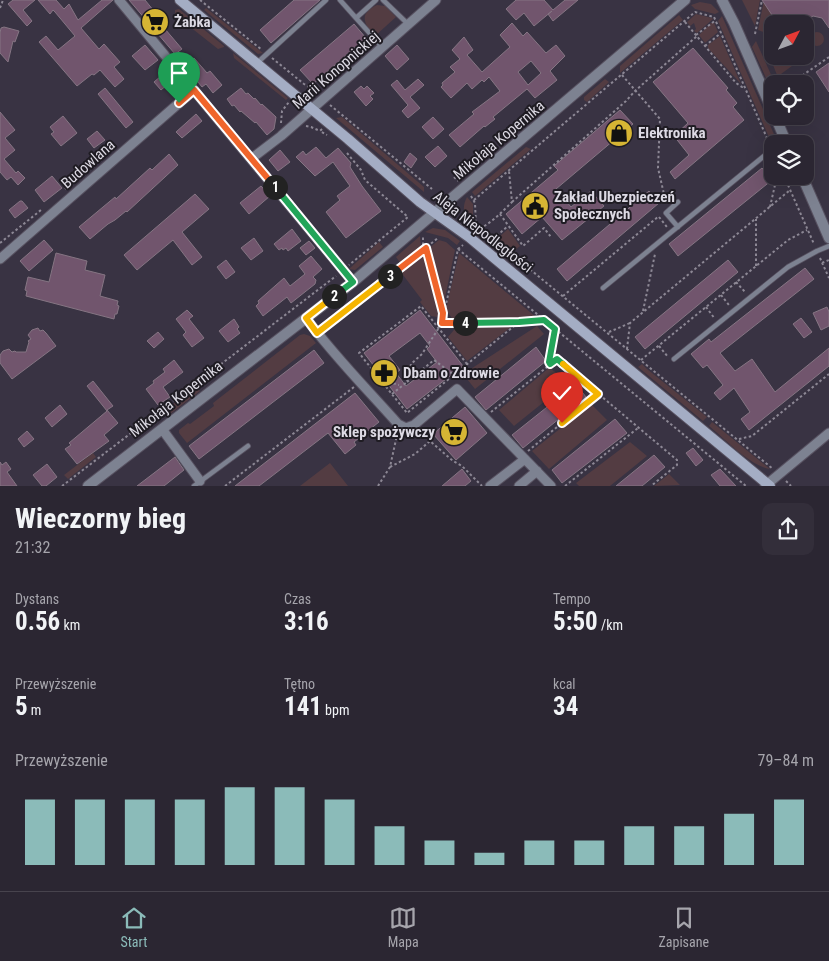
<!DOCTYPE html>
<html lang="pl">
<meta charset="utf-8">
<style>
:root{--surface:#2b2632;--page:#332e3a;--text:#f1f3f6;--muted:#a6a5ac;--line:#47434d;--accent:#8bbbb9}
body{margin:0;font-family:"Roboto Condensed",sans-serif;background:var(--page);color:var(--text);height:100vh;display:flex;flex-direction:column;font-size:19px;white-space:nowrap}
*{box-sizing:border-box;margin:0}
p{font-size:16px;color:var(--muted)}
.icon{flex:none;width:28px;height:28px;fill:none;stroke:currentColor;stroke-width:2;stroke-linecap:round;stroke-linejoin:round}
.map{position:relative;height:486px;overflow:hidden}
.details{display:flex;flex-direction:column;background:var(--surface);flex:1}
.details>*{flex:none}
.needle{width:32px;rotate:49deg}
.fabs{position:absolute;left:764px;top:15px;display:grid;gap:10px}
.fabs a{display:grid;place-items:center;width:50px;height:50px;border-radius:10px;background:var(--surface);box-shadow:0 5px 20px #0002,0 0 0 1px var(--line);font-size:25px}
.pin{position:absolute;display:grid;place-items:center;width:42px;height:42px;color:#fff;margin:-51px -21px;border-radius:50% 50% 50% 0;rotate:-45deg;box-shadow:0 0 5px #0007}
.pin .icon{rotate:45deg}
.km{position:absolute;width:25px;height:25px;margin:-12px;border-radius:50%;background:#222;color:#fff;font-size:14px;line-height:25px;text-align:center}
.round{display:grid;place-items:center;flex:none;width:52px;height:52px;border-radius:10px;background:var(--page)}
.head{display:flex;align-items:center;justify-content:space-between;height:85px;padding:0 15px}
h1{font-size:28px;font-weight:700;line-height:38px}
.figures{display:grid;grid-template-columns:repeat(3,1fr);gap:8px;height:85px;padding:5px 15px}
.figures div{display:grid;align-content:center}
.figures b{font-size:25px;font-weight:700}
.figures small{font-size:14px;font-weight:400}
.figures p{font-size:14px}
.chart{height:140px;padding:10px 15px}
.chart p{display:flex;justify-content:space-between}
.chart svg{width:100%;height:90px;margin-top:5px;stroke:var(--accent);stroke-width:6}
.tab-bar{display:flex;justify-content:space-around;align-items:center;height:70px;border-top:1px solid var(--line);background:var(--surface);font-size:14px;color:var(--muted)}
.tab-bar a{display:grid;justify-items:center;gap:2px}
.tab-bar .current{color:var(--accent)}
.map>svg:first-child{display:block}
</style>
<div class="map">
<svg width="829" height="486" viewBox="0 0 829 486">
<rect width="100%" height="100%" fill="#393343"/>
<path fill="#533c42" d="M742,0H760L755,26Z
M764,0V3L778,24H772V35L758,30Z
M700,2L711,4L719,12L715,14L695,9L691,5Z
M377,5L385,6L396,17L375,36C364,24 358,14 377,5Z
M206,8L263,53L258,54L204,10Z
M179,9L224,46V47L218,49L175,15V10Z
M696,14L712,18L713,19L697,33L694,31L696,29L694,23L690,26L687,22Z
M679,15L683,20L620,73V66Z
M722,16L777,141V144H772L718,21Z
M711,23H714L718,32L705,43L699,35Z
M810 39a7 7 0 1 1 14 0a7 7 0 1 1-14 0Z
M720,36L741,84L708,48V45Z
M763,40L772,42V56H805V52L807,55L781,74L777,75Z
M756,41L773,79L766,78L752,47Z
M233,53L288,98L286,100L234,58Z
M605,79L609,82L587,102L584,100V97Z
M342,117L424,187V192L336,118Z
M526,147L531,149L475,196L472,192Z
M467,197L473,204V226C464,218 461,208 467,197Z
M433,228L445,230L460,241L457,245L448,238L425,232Z
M508,229L520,246L513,252L497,239Z
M420,236L421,248L401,264L396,257Z
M439,240L446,242L455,250L443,307L428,251V249Z
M379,242L383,247L355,270L349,269Z
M424,253L426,254L441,311L440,314L437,317L431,316L420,302L422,300L400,271Z
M459,253L536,317L537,318L535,320H453L446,309Z
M459,324H515L467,361L448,337Z
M537,326L544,334L475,389L463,374Z
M304,334L310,336L316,343L187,443L179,433V430L188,423L190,424L214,406L213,403L300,335Z
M642,364L647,369L707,417L703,421L638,367Z
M549,368L570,381L514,426L499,410Z
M196,386L200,391L169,415L165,410Z
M591,404L607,420L549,469L532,451Z
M712,422L770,469C750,466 725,439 709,426Z
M630,442L647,456L610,486H579L576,483Z
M93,453L96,457L68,479L64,475Z
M330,463L348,486H300Z
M669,474L680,485L654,486Z"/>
<path fill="#71556d" stroke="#857583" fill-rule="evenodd" d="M13,0H35L23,10L32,21L27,26L8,4Z
M38,0H56L64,9L69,4L78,20L102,0H113L81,28L99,49L104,44L120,62L114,67L124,79L115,87L100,70L94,75L92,74L77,86L39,42L46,36L58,50L75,36L55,12L53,10L50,14Z
M129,0H145L154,11V16L182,49L175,54Z
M294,0H320L271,43L260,30Z
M516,0H544L553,10L565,0H578L553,21L548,14L552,11L534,26L524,13L516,20L506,9Z
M762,0H829V28L822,18L813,16L802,24H778Z
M512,23L523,36L527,32L546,53L556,45L565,56L550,71L557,80L535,98L527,89L493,117L495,119L485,127L484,126L460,147L449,135L474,114L472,112L500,91L489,77L484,82L482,80L472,89L467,83L451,98L441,87L443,85L442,83L455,72L450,67L460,59L452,50L464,37L473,50L467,55L482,72L510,47L500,35ZM531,61L541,73L528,85L518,72Z
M354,24L366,38L313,84L300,70Z
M4,27L19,31L15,42L13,41L8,62L0,53V33L1,28Z
M145,45L158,60L145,70L132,56Z
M397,45L409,59L397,70L385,56Z
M693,48L728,88L726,90L737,103L733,107L744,120L675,179L670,172L689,155L674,136L688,123L653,82Z
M194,58L207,73L210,71L222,85L213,93L206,84L202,87L185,66Z
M829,63V92L816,72Z
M161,76L168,84L161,90L154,82Z
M418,79L424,85L410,97L420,108L408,118L402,111L408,105L391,85L397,80L405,90Z
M361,86L364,89L367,86L374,93L370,96L373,99L366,106L354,92Z
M105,88L133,122L126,128L98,94Z
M241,88L246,94L248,93L254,99L255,98L261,105L262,104L276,117L274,129L267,135L256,122L255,123L241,111L240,112L234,105L232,106L227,99Z
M620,110L633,124L556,189L571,207L591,191L604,206L562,240L542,217L522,234L506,214L558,170L554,166Z
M0,112L15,130L5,138L15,150L4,159L16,173L18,171L25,178L18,185L11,177L7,180L0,172Z
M196,114L202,121L182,138L176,132Z
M63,116L77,133L61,146L51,134L54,132L50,127Z
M433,117L444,129L433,139L422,127Z
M97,131L105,140L94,148L87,139Z
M438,146L447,156L435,167L425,157Z
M316,147L326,158L338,148L351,163L350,167L362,186L381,211L346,238L326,212L340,200L337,196L350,186L333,162L315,176L296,157L303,151L306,155Z
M280,150L290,162L278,171L269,160Z
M410,153L417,159L411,168L404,162Z
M169,154L178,165L127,212L126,211L115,220L108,224L90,239L79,227L115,197L116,199L150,168L152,170Z
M762,168L772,180L678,256L669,244Z
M52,176L62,188L44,202L35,190Z
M261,186L270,196L249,214L240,203Z
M649,191L659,203L567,281L557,269Z
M195,194L209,209L182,232L202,257L192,265L173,240L137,270L124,255Z
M20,201H22L28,208L15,218L9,210Z
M292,229L301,241L288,251L286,248L283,250L282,248L279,250L274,244Z
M254,238L263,251L251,260L241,248Z
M44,240L53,250L29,271L20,261Z
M309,241L315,248L306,255L300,248Z
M56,253L87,261L85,270L105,275L100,296L118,301L117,305L119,306L117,314H115L114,319L26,296L27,291L25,290L28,277L49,282Z
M311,256L322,269L313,277L316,280L315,284L291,303L287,297L263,316L256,306L259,303L258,301L284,278L290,286L305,274L299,266Z
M226,260L235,272L226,279L217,267Z
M728,260L738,272L645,349L635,337Z
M805,268L814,279L720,353L735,371L752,359L775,392L829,348V366L749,430L741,419L750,412L734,388L720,400L714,393L723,385L707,365L703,368L691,354L709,339L711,342Z
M827,307L829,312V326L821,330L813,313Z
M187,310L193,316L189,319L204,338L192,347L183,335L186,332L176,319Z
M420,310L463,366L407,409L364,353ZM420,333L430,346L427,349L437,362L406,386L396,373L400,370L389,356Z
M801,318L812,332L804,338L793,324Z
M234,319L239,327L237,329L240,333L228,342L219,331Z
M38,328L40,331L43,330L46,333L56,346L12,379L0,363V355L3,351L9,349L12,352L15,351L16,352H26L29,342L28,341L31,339L28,335L32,330Z
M158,332L164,339L154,348L147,341Z
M536,347L546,361L486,410L475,397Z
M314,350L324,363L199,459L189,446Z
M174,360L183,372L163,387L170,397L158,405L146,389L154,383L153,381L165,372L163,369Z
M93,381L113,406L107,410L118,423L104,435L109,441L77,464L65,449L71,445L69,443L107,411L87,386Z
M576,384L586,397L523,448L512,435Z
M355,393L379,422L354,442L356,445L345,454L328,433L259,486H235Z
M60,405L67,414L52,427L45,418Z
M465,407L487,433L456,460L433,434Z
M615,419L627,433L562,483L552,470Z
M27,431L34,439L24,447L18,439Z
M693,448L703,460L696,466L686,453Z
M654,455L665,467L642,486H616Z
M175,457L184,470L164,486H137Z
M0,462L2,465L6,462L11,469L7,472L17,486H0Z
M47,464L57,477L46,486H42L33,475Z
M462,469L471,481L465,486H442Z
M720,469L736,486H720L711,475Z"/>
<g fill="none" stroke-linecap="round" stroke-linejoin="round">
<g stroke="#575160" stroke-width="6">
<path id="service" d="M340,0L356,18L376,0
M383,0L409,25
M356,18L383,48
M257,63L326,0
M678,227L666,213L678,202
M603,288L764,156L772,151
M674,359L788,267L817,251L829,246
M194,486L248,446"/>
</g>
<g stroke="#575160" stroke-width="11">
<path id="minor" d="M119,0L353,282
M251,159L281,136L436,0
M0,259L194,90
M306,318C334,356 367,389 398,424L406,428L414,425L457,389L551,486
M162,429L200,481
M490,486L525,459
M519,486L537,471
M765,486L829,433"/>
</g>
<g stroke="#575160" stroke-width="12">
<path id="tertiary" d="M722,0L734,23L772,110
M775,116L787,144
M802,176L829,238
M88,486L353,282L685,0"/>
</g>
<g stroke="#575160" stroke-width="12">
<path id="secondary" d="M180,0L348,139L420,202L469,237L770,486"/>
</g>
<path stroke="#8d8895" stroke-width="2" stroke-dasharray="2.5 2.5" stroke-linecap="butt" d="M200,0L262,50
M0,8L3,0
M685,22L736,83L742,87L745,86
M755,34L762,0
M696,35L716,20
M705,46L721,33
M272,58L304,84L318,92
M622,75L660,119L658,168L666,203
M790,84L829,57
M330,105L432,189
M281,123L282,111L289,102
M306,126L311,127L320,131
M322,129L320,131L327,135
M347,153L361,170L365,180L408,217L349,265
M784,176L814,244
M454,177L458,181
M65,189L80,176
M471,196L475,203L476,225L773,469
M474,200L695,12L714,17L770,145
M512,202L626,101L635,91L697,36
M770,207L777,176
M500,214L523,246L544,228L551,237
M659,217L667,227
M475,230C489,226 502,212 512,202L509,171
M493,239L508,226
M0,243L41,210
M426,248L443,313
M458,249L746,486
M423,250V235
M820,258L829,278
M822,263L829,260
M756,266V219
M736,282L745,292
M721,295L729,305
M563,296L659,216
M706,307L715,319
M643,311L655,254
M442,323L517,322
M325,327L438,238
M609,332L630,323
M659,346L668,357
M627,349L630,323L790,190
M641,360L788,240L807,230
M467,364L421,306L359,353L407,413L519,322L542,321L544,320
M550,364L555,329
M379,379L399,385
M407,382L434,360L454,375L458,379
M392,394L407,382L411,364L422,354L442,323L458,249L463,245
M491,412L557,359L677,460V465L651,486
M739,439L752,436L829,374
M528,451L597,394
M390,467L415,454L430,441L453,461L462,466L482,486
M786,481L791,486
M62,486L336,276
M225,486L354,387
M378,486L390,467L397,435L395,433
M565,486L638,428"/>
<use href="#service" stroke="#7d8291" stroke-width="4.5"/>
<use href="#minor" stroke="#7d8291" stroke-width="9"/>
<use href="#tertiary" stroke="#7d8291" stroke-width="10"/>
<use href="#secondary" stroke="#a4adc4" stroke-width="10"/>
</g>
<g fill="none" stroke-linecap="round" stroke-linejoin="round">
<g stroke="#fff" stroke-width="10">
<path id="split-1" d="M179,103L194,90L275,187"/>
</g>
<g stroke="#fff" stroke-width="10">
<path id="split-2" d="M275,187L353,282L334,296"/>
</g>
<g stroke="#fff" stroke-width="10">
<path id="split-3" d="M334,296L306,318L317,333L390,276"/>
</g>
<g stroke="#fff" stroke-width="10">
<path id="split-4" d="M390,276L426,248L443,313L442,323H465"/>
</g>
<g stroke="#fff" stroke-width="10">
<path id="split-5" d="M465,323L519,322L544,320L555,329L549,362L550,364L557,359L563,364"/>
</g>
<g stroke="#fff" stroke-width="10">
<path id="split-6" d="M562,423L598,394L563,364"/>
</g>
<use href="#split-1" stroke="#f0652b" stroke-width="6"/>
<use href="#split-2" stroke="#22a559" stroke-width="6"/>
<use href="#split-3" stroke="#f5b400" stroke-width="6"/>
<use href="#split-4" stroke="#f0652b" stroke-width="6"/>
<use href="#split-5" stroke="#22a559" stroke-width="6"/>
<use href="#split-6" stroke="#f5b400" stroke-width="6"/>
</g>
<defs>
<g id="supermarket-disc" transform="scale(1.4375)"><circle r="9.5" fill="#d6b534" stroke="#1f1c23"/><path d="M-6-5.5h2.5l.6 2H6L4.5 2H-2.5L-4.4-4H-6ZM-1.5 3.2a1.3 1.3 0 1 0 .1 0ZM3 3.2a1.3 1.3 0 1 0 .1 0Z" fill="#111"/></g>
<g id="shop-disc" transform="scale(1.4375)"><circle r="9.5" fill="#d6b534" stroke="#1f1c23"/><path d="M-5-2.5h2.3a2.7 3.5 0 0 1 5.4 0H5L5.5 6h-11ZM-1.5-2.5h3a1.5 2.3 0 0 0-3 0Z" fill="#111"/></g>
<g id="civic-disc" transform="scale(1.4375)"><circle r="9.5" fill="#d6b534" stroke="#1f1c23"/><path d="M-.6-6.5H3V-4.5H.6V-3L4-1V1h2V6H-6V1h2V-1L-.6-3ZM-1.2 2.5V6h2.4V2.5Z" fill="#111"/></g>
<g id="pharmacy-disc" transform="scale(1.4375)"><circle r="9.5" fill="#d6b534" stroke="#1f1c23"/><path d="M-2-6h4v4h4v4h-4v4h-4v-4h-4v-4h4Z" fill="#111"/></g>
</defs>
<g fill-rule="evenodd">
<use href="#supermarket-disc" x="155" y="22"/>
<use href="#shop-disc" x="619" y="133"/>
<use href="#civic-disc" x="535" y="206"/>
<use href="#pharmacy-disc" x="384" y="373"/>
<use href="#supermarket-disc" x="454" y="432"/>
</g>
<g text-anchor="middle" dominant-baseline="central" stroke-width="4" stroke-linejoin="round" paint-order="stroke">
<g font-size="15" font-weight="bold" fill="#dddae4" stroke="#1f1c23" text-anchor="start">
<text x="174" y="22">Żabka</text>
<text x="638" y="133">Elektronika</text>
<text x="554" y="197">Zakład Ubezpieczeń<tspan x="554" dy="17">Społecznych</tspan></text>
<text x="403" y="373">Dbam o Zdrowie</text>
<text x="435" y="432" text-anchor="end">Sklep spożywczy</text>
</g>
<g font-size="15" fill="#dddae4" stroke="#1f1c23">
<text transform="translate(336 70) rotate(-41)">Marii Konopnickiej</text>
<text transform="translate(499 140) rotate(-40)">Mikołaja Kopernika</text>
<text transform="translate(88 164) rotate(-41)">Budowlana</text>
<text transform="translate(483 232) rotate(38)">Aleja Niepodległości</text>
<text transform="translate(176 399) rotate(-38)">Mikołaja Kopernika</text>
</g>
</g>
</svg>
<div class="fabs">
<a><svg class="needle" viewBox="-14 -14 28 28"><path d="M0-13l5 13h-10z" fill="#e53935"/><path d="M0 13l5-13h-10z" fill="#a6a5ac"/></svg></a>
<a><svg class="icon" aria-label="locate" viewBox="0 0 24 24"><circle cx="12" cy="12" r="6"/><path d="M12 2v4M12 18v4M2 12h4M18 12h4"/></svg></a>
<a><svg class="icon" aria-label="layers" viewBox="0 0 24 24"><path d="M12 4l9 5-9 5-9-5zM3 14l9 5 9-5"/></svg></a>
</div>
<div class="pin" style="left:179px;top:103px;background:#1e9e55"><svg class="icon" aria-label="arrive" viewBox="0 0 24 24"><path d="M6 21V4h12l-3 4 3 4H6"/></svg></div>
<div class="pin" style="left:562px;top:423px;background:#d93025"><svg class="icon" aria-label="check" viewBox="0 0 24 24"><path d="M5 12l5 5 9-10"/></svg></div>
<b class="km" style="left:275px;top:187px">1</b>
<b class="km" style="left:334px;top:296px">2</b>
<b class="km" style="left:390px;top:276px">3</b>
<b class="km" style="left:465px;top:323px">4</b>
</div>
<section class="details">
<div class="head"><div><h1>Wieczorny bieg</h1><p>21:32</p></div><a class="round"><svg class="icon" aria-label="share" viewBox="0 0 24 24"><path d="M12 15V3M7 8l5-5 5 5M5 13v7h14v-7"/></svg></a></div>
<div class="figures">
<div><p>Dystans</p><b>0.56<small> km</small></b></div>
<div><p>Czas</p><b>3:16</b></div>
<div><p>Tempo</p><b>5:50<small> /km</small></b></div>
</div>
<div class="figures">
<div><p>Przewyższenie</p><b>5<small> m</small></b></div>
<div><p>Tętno</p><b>141<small> bpm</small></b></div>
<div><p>kcal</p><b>34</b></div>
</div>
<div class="chart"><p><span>Przewyższenie</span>79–84 m</p>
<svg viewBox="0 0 160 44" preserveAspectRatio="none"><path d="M5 44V12M15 44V12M25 44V12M35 44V12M45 44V6M55 44V6M65 44V12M75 44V25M85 44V32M95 44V38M105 44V32M115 44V32M125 44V25M135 44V25M145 44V19M155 44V12"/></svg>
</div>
</section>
<nav class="tab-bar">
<a class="current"><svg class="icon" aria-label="home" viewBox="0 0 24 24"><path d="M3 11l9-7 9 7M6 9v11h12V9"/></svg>Start</a>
<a><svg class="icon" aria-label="map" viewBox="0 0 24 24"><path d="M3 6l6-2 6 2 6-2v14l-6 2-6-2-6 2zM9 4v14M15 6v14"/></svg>Mapa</a>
<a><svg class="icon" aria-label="saved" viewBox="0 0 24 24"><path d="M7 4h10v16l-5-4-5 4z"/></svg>Zapisane</a>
</nav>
